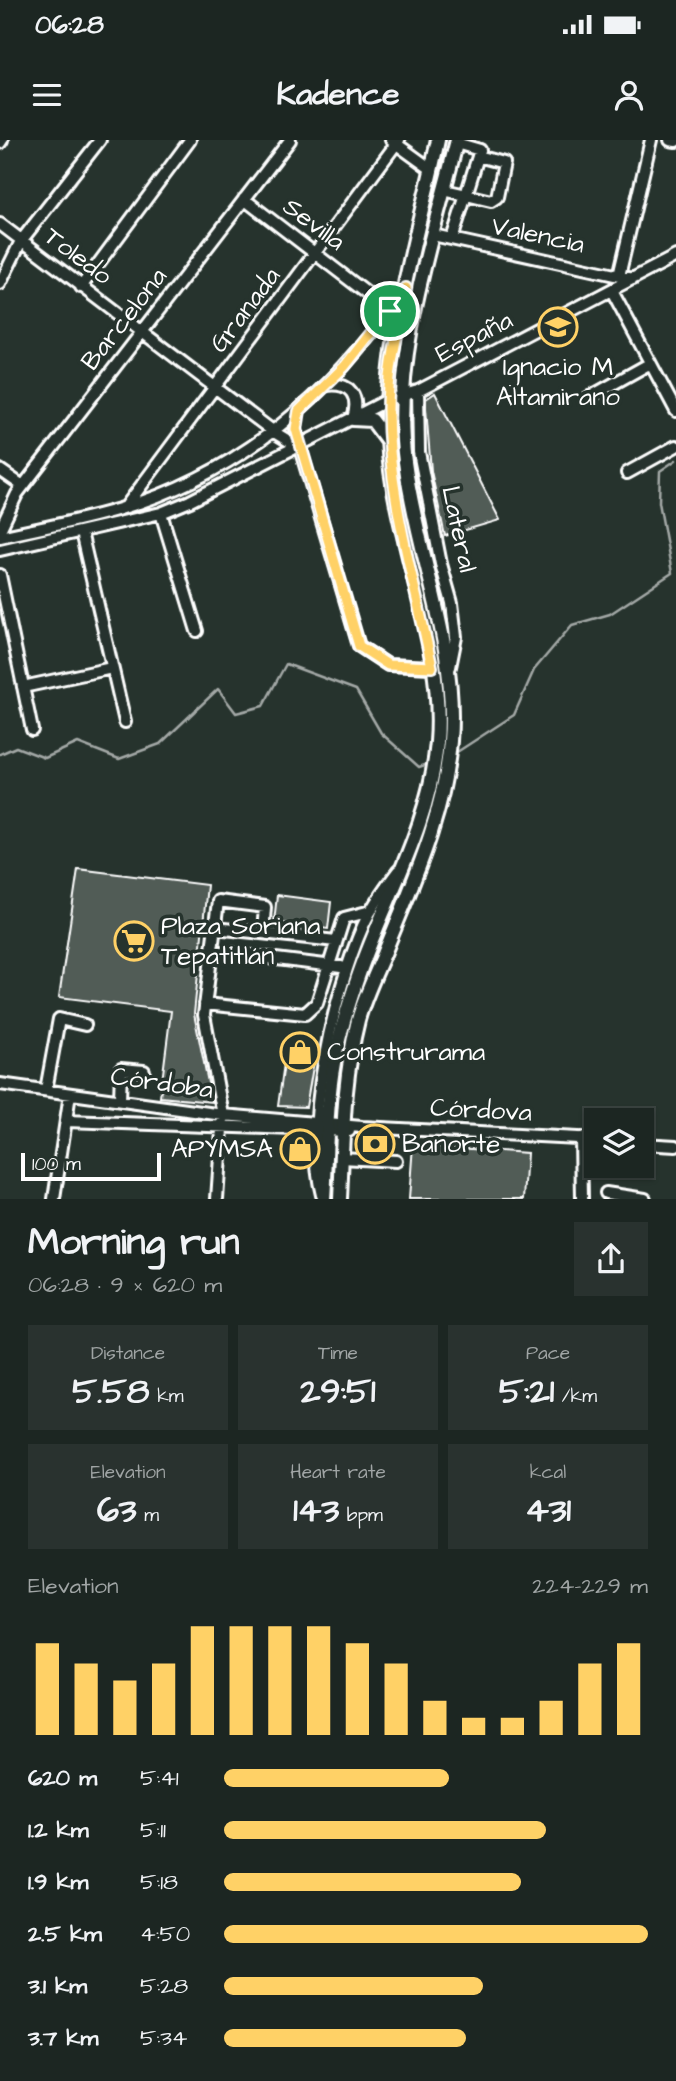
<!DOCTYPE html>
<meta charset="utf-8">
<style>
:root{--surface:#1c2622;--page:#29322f;--text:#f1f3f6;--muted:#a0a5a5;--line:#3a4340;--accent:#ffd166}
body{margin:0;font-family:"Architects Daughter",sans-serif;background:var(--page);color:var(--text);height:100vh;display:flex;flex-direction:column;font-size:26px;white-space:nowrap}
*{box-sizing:border-box;margin:0}
p{font-size:23px;color:var(--muted)}
.icon{flex:none;width:38px;height:38px;fill:none;stroke:currentColor;stroke-width:2;stroke-linecap:round;stroke-linejoin:round}
.map{position:relative;height:1059px;overflow:hidden}
.drawer{display:flex;flex-direction:column;background:var(--surface);flex:1}
.drawer>*{flex:none}
.fabs{position:absolute;left:584px;top:968px;display:grid;gap:14px}
.fabs a{display:grid;place-items:center;width:70px;height:70px;border-radius:0px;background:var(--surface);box-shadow:0 2px 5px #0004,0 0 0 2px var(--line);font-size:35px}
.scale{position:absolute;left:21px;bottom:18px;width:140px;box-sizing:border-box;padding-left:7px;border:4px solid #fff;border-top:0;font-size:19px;line-height:24px;white-space:nowrap;color:#fff;-webkit-text-stroke:5px #26332d;paint-order:stroke}
.pin{position:absolute;display:grid;place-items:center;width:60px;height:60px;color:#fff;margin:-30px;border:4px solid #fff;border-radius:50%;box-shadow:0 2px 7px #0007}
.round{display:grid;place-items:center;flex:none;width:74px;height:74px;border-radius:0px;background:var(--page)}
.summary{display:flex;align-items:center;justify-content:space-between;height:119px;padding:0 28px}
h1{font-size:38px;font-weight:800;line-height:52px}
.figures{display:grid;grid-template-columns:repeat(3,1fr);gap:10px;height:119px;padding:7px 28px}
.figures div{display:grid;align-content:center;border-radius:0px;background:var(--page);text-align:center}
.figures b{font-size:35px;font-weight:800}
.figures small{font-size:19px;font-weight:400}
.figures p{font-size:19px}
.chart{height:196px;padding:14px 28px}
.chart p{display:flex;justify-content:space-between}
.chart svg{width:100%;height:126px;margin-top:7px;stroke:var(--accent);stroke-width:6}
ul{padding:0 28px;list-style:none;font-size:23px}
li{display:grid;grid-template-columns:112px 84px 1fr;align-items:center;height:52px}
li i{height:18px;border-radius:9px;background:var(--accent)}
.status{display:flex;justify-content:space-between;align-items:center;height:49px;padding:0 35px;background:var(--surface);direction:ltr}
.status svg{height:19px;fill:currentColor}
header{display:flex;justify-content:space-between;align-items:center;height:91px;padding:0 28px;background:var(--surface);font-size:32px;font-weight:800}
.map>svg:first-child{display:block}
</style>
<div class="status"><b>06:28</b><svg viewBox="0 0 49 12"><path d="M0 12V9h3v3zM5 12V6h3v6zM10 12V3h3v9zM15 12V0h3v12zM26 1h20v11H26zM47 4h2v5h-2z"/></svg></div>
<header><svg class="icon" aria-label="menu" viewBox="0 0 24 24"><path d="M4 6h16M4 12h16M4 18h16"/></svg>Kadence<svg class="icon" aria-label="person" viewBox="0 0 24 24"><circle cx="12" cy="8" r="4"/><path d="M4 21q1-7 8-7t8 7"/></svg></header>
<div class="map">
<svg width="676" height="1059" viewBox="0 0 676 1059">
<rect width="100%" height="100%" fill="#26332d"/>
<filter id="ink" filterUnits="userSpaceOnUse"><feTurbulence type="fractalNoise" baseFrequency=".0143" numOctaves="2"/><feDisplacementMap in="SourceGraphic" scale="14" xChannelSelector="R" yChannelSelector="G"/><feConvolveMatrix kernelMatrix="1 2 1 2 8 2 1 2 1" color-interpolation-filters="sRGB"/></filter>
<g filter="url(#ink)">
<g fill="none" stroke-linecap="round" stroke-linejoin="round">
<path stroke="#a4a9a7" stroke-width="2.5" d="M0,614L16,607L45,618L78,603L119,619L160,604L218,549L236,573L263,566L286,524L356,550L381,593L419,627L431,623
M454,614L514,575L534,530L572,485L610,474L672,433L659,362L660,331L676,320"/>
</g>
<path fill="#515c57" stroke="#fff" stroke-width="2" d="M435,253L500,380L445,396L431,331L426,268V259Z
M78,729L207,745L194,874L212,962L160,957L171,871L59,857Z
M277,755L331,762L328,789L274,782Z
M287,902L317,904L306,967L278,966Z
M367,997L383,998V1011L367,1010Z
M413,1005L527,1013L524,1059H409Z"/>
<g fill="none" stroke-linecap="round" stroke-linejoin="round">
<g stroke="#fff" stroke-width="16">
<path id="minor" d="M391,0L431,29
M670,0L676,1
M0,3L2,0
M444,50L466,55L480,10L456,3
M244,59L390,171
M0,84L274,292L300,308
M433,95L633,139
M452,99L466,55L491,61L497,57L504,23L478,16
M619,136L651,0
M0,144L21,101L100,0
M81,147L190,0
M612,151L676,271
M326,245C351,242 360,256 353,279
M418,251L419,312L441,424L452,463L456,497L450,527
M586,259L649,224
M299,270L296,289L300,308L359,506L388,525L432,527
M0,330L23,346
M627,333L676,306
M127,365L399,0
M161,373L197,491
M0,390L17,354L290,0
M81,392L125,582
M0,397C40,388 80,381 120,369C243,332 329,256 402,153
M0,410L161,373L190,361L388,260L418,251L676,116
M0,435L32,590
M23,547L112,528
M215,788L336,801
M212,811L341,827
M205,864L305,874L317,863L344,778L371,771
M0,944L223,975L362,987L597,999
M46,950L59,879L85,885
M120,960L121,929L144,931
M66,981L349,991
M581,998L582,1059
M642,1004L676,1006
M342,1018L396,1021
M606,1053L645,1059
M322,1055C303,984 334,852 363,786C372,766 385,748 398,731
M54,1059L70,954
M217,1059L223,975L204,875L218,761L265,767L263,793"/>
</g>
<g stroke="#fff" stroke-width="18">
<path id="major" d="M353,279L372,280L387,300
M324,1059C327,1014 326,967 334,923C339,893 349,863 359,834C386,756 430,686 437,602C445,502 394,401 388,301C383,207 418,93 438,0
M340,1059C343,999 343,939 358,880C364,858 375,835 384,814C412,744 444,677 450,601C458,505 417,416 405,322C391,218 432,101 457,0"/>
</g>
<use href="#minor" stroke="#26332d" stroke-width="10"/>
<use href="#major" stroke="#26332d" stroke-width="12"/>
</g>
</g>
<g fill="none" stroke-linecap="round" stroke-linejoin="round" filter="url(#ink)">
<g stroke="#fff" stroke-width="14">
<path id="route" d="M406,148C399,188 388,229 388,269C388,356 415,443 432,527L388,525L359,506L296,289L299,271L345,226Z"/>
</g>
<use href="#route" stroke="#ffd166" stroke-width="9"/>
</g>
<defs>
<g id="school-ring" transform="scale(2.0125)"><circle r="9.5" fill="#26332d" stroke="#ffd166" stroke-width="1.5"/><path d="M0-5L7-2L0 1L-7-2ZM-4 1L0 2.5L4 1V4Q0 6-4 4Z" fill="#ffd166"/></g>
<g id="supermarket-ring" transform="scale(2.0125)"><circle r="9.5" fill="#26332d" stroke="#ffd166" stroke-width="1.5"/><path d="M-6-5.5h2.5l.6 2H6L4.5 2H-2.5L-4.4-4H-6ZM-1.5 3.2a1.3 1.3 0 1 0 .1 0ZM3 3.2a1.3 1.3 0 1 0 .1 0Z" fill="#ffd166"/></g>
<g id="shop-ring" transform="scale(2.0125)"><circle r="9.5" fill="#26332d" stroke="#ffd166" stroke-width="1.5"/><path d="M-5-2.5h2.3a2.7 3.5 0 0 1 5.4 0H5L5.5 6h-11ZM-1.5-2.5h3a1.5 2.3 0 0 0-3 0Z" fill="#ffd166"/></g>
<g id="bank-ring" transform="scale(2.0125)"><circle r="9.5" fill="#26332d" stroke="#ffd166" stroke-width="1.5"/><path d="M-6-4H6V4H-6ZM0-2.3a2.3 2.3 0 1 0 0 4.6a2.3 2.3 0 1 0 0-4.6Z" fill="#ffd166"/></g>
</defs>
<g fill-rule="evenodd">
<use href="#school-ring" x="558" y="187"/>
<use href="#supermarket-ring" x="134" y="801"/>
<use href="#shop-ring" x="300" y="912"/>
<use href="#bank-ring" x="375" y="1004"/>
<use href="#shop-ring" x="300" y="1009"/>
</g>
<g text-anchor="middle" dominant-baseline="central" stroke-width="7" stroke-linejoin="round" paint-order="stroke">
<g font-size="26" fill="#fff" stroke="#26332d">
<text transform="translate(314 84) rotate(37)">Sevilla</text>
<text transform="translate(538 95) rotate(12)">Valencia</text>
<text transform="translate(78 116) rotate(37)">Toledo</text>
<text transform="translate(245 170) rotate(-53)">Granada</text>
<text transform="translate(124 179) rotate(-52)">Barcelona</text>
<text transform="translate(474 197) rotate(-27)">España</text>
<text transform="translate(459 389) rotate(78)">Lateral</text>
<text transform="translate(162 943) rotate(8)">Córdoba</text>
<text transform="translate(481 970) rotate(3)">Córdova</text>
</g>
<g font-size="26" fill="#fff" stroke="#26332d" text-anchor="start">
<text x="558" y="227" text-anchor="middle">Ignacio M<tspan x="558" dy="30">Altamirano</tspan></text>
<text x="161" y="786">Plaza Soriana<tspan x="161" dy="30">Tepatitlán</tspan></text>
<text x="327" y="912">Construrama</text>
<text x="402" y="1004">Banorte</text>
<text x="273" y="1009" text-anchor="end">APYMSA</text>
</g>
</g>
</svg>
<div class="fabs">
<a><svg class="icon" aria-label="layers" viewBox="0 0 24 24"><path d="M12 4l9 5-9 5-9-5zM3 14l9 5 9-5"/></svg></a>
</div>
<div class="scale">100 m</div>
<div class="pin" style="left:390px;top:171px;background:#1e9e55"><svg class="icon" aria-label="arrive" viewBox="0 0 24 24"><path d="M6 21V4h12l-3 4 3 4H6"/></svg></div>
</div>
<section class="drawer">
<div class="summary"><div><h1>Morning run</h1><p>06:28 · 9 × 620 m</p></div><a class="round"><svg class="icon" aria-label="share" viewBox="0 0 24 24"><path d="M12 15V3M7 8l5-5 5 5M5 13v7h14v-7"/></svg></a></div>
<div class="figures">
<div><p>Distance</p><b>5.58<small> km</small></b></div>
<div><p>Time</p><b>29:51</b></div>
<div><p>Pace</p><b>5:21<small> /km</small></b></div>
</div>
<div class="figures">
<div><p>Elevation</p><b>63<small> m</small></b></div>
<div><p>Heart rate</p><b>143<small> bpm</small></b></div>
<div><p>kcal</p><b>431</b></div>
</div>
<div class="chart"><p><span>Elevation</span>224–229 m</p>
<svg viewBox="0 0 160 44" preserveAspectRatio="none"><path d="M5 44V12M15 44V19M25 44V25M35 44V19M45 44V6M55 44V6M65 44V6M75 44V6M85 44V12M95 44V19M105 44V32M115 44V38M125 44V38M135 44V32M145 44V19M155 44V12"/></svg>
</div>
<ul>
<li><b>620 m</b>5:41<i style="width:53%"></i></li>
<li><b>1.2 km</b>5:11<i style="width:76%"></i></li>
<li><b>1.9 km</b>5:18<i style="width:70%"></i></li>
<li><b>2.5 km</b>4:50<i style="width:100%"></i></li>
<li><b>3.1 km</b>5:28<i style="width:61%"></i></li>
<li><b>3.7 km</b>5:34<i style="width:57%"></i></li>
</ul>
</section>
